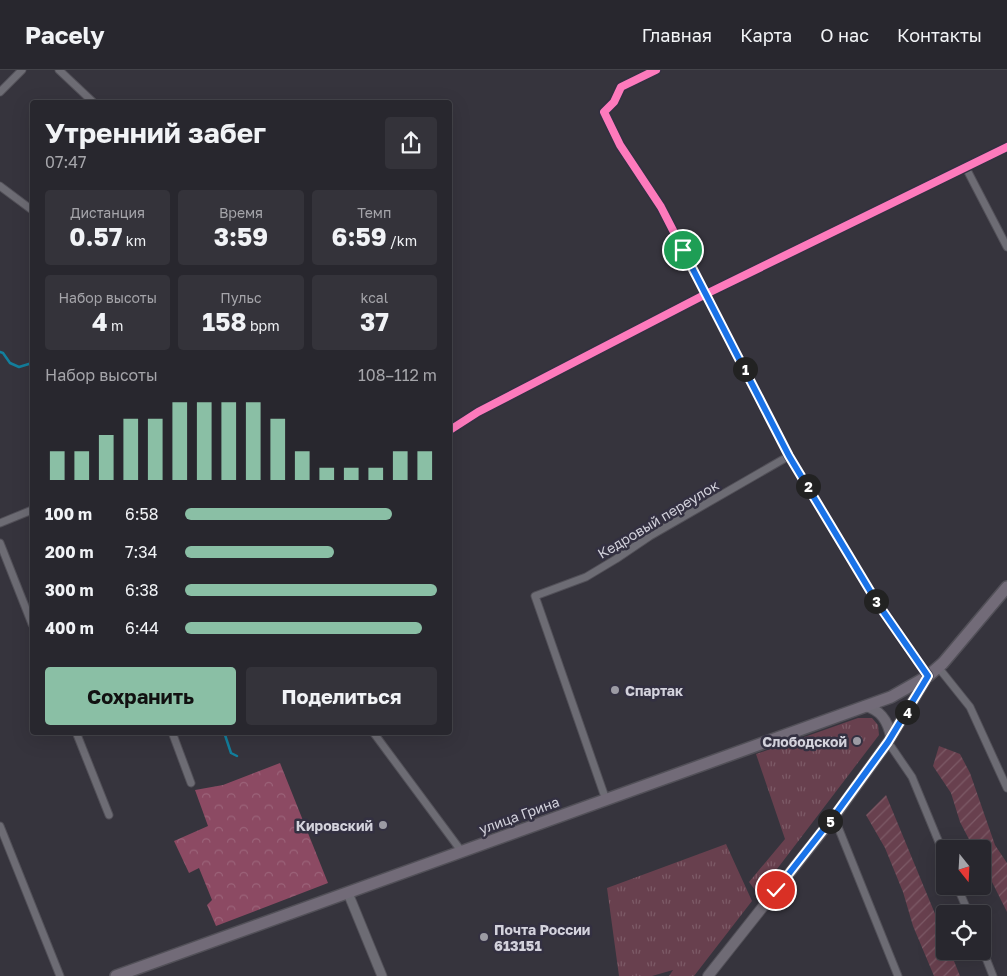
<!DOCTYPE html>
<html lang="ru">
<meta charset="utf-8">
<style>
:root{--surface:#28272e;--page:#34333a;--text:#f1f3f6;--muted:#a5a5aa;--line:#44444a;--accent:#8abfa5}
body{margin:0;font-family:"Golos Text",sans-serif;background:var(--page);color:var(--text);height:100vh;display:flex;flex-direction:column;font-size:19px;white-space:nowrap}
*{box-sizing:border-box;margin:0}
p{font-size:16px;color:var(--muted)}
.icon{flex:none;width:28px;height:28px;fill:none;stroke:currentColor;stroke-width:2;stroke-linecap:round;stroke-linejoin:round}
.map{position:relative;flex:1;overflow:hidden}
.sheet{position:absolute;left:30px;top:30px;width:422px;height:635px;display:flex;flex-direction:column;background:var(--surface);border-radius:5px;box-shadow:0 5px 20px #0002,0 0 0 1px var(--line)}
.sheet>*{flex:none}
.needle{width:32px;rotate:162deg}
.fabs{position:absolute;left:936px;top:770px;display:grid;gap:10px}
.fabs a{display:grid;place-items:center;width:55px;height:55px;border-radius:5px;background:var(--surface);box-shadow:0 5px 20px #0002,0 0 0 1px var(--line);font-size:25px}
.pin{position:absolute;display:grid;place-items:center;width:42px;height:42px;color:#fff;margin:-21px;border:2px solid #fff;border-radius:50%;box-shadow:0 1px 5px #0007}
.km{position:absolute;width:25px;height:25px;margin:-12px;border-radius:50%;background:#222;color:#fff;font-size:14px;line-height:25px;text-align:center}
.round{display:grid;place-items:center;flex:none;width:52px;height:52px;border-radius:5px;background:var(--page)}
.overview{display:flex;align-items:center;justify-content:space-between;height:85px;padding:0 15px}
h1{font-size:28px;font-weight:700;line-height:38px}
.stats{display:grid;grid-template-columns:repeat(3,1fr);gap:8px;height:85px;padding:5px 15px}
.stats div{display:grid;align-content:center;border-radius:5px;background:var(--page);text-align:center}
.stats b{font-size:25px;font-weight:700}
.stats small{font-size:14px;font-weight:400}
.stats p{font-size:14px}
.chart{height:140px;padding:10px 15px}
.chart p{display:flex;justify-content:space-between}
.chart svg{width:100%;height:90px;margin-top:5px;stroke:var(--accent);stroke-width:6}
.button{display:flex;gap:10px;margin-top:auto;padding:10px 15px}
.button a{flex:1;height:58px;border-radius:5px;background:var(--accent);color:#111;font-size:20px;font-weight:700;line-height:58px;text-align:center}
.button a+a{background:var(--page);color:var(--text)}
ul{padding:0 15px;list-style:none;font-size:16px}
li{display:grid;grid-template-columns:80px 60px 1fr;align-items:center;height:38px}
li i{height:12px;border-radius:6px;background:var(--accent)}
header{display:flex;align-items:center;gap:30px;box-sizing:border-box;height:70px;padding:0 25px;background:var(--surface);border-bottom:1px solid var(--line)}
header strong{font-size:24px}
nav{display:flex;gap:28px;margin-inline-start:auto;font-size:18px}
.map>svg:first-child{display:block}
</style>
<header>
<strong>Pacely</strong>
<nav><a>Главная</a><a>Карта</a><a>О нас</a><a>Контакты</a></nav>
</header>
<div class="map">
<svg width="1007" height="906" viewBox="0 0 1007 906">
<defs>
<pattern id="grass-tufts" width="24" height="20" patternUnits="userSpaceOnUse" patternTransform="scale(1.25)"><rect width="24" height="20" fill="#68404e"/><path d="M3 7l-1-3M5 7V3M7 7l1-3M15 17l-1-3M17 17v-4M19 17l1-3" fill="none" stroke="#7d5b67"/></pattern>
<pattern id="forest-crowns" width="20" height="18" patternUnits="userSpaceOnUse" patternTransform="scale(1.25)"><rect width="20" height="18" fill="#8c4a63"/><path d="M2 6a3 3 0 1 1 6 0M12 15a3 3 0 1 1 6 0" fill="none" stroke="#9b6379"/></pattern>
<pattern id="garden-furrows" width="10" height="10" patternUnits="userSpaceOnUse" patternTransform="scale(1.25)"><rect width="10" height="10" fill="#68404e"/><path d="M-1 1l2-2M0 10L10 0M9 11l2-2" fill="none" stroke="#7d5b67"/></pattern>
</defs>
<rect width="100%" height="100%" fill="#36343d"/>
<path fill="url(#grass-tufts)" d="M858,648H872L878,655L879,665L758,824L749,812L785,769L756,684Z
M726,774L752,831L694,906H669L673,900L652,906H619L607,818Z"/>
<path fill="url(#forest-crowns)" d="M280,693L328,813L216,856L207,835L212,830L199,798L189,803L174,771L208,756L195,720L223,715Z"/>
<path fill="url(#garden-furrows)" d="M939,676L960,684L970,703L995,775L1007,793V842L983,794L982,779H974L960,752L951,723L933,696Z
M886,725L945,868V881H950L960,906H934L913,856L903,822L885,778L866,745Z"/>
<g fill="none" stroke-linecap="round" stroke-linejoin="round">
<path stroke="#137f9d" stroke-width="2.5" d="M0,282L3,283L10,293L19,297L32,293
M224,662L231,683L237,686"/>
<g stroke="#525058" stroke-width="9">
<path id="minor" d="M59,0L93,32
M656,0L621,17L614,32L604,42L620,75L661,137L789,386L878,534L928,606
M0,22L22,0
M966,98L1007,177
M0,116L32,140
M450,360L478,342L706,224L1007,77
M0,453L32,440
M0,473L32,554
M938,597L970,637L1007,718
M76,662L109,745
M172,662L191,713
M373,662L462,782
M888,672L912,707L945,787
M606,730L535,526L586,507L616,489L650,466L789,386
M834,747L898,906
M0,756L60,906
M957,816L969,844
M982,878L993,906"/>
</g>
<g stroke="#525058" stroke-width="11">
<path id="tertiary" d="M348,823L382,906"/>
</g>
<g stroke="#525058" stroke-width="12">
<path id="secondary" d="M865,636C881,640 888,651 891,667
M708,906L834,747L888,672L928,606"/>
</g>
<g stroke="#525058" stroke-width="14">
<path id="trunk" d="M116,906L891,627L928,606L943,593L1007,517"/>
</g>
<use href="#minor" stroke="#6d6c74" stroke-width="7"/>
<use href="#tertiary" stroke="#6d6c74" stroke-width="9"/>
<use href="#secondary" stroke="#6f6b75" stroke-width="10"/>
<use href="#trunk" stroke="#726b78" stroke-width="11"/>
<g stroke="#333041" stroke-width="11">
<path id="cycleway" d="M656,0L621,17L614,32L604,42L620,75L661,137L789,386L878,534L928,606
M450,360L478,342L706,224L1007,77"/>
</g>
<use href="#cycleway" stroke="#fd7abc" stroke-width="8"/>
</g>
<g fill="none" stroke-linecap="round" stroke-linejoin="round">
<g stroke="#fff" stroke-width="10">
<path id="route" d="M683,180L789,386L878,534L928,606L888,672L834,746L776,820"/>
</g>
<use href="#route" stroke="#1a73e8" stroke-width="6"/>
</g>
<g fill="#9c9ba4" stroke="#333041" stroke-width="2">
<circle cx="615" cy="620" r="5"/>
<circle cx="857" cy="671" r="5"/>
<circle cx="383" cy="755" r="5"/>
<circle cx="484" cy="867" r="5"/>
</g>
<g text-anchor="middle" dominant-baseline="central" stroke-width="5" stroke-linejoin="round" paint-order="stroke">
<g font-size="14" fill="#d3d2dc" stroke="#333041">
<text transform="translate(658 449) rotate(-31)">Кедровый переулок</text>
<text transform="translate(519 745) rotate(-20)">улица Грина</text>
</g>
<g font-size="14" font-weight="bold" fill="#d3d2dc" stroke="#333041" text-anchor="start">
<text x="625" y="620">Спартак</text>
<text x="847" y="671" text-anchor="end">Слободской</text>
<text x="373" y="755" text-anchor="end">Кировский</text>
<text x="494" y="859">Почта России<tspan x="494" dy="16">613151</tspan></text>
</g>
</g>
</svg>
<div class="fabs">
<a><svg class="needle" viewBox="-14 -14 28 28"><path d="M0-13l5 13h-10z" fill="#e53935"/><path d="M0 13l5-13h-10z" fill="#a5a5aa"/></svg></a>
<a><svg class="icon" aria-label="locate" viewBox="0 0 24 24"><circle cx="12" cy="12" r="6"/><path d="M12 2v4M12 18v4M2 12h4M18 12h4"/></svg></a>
</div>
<div class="pin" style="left:683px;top:180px;background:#1e9e55"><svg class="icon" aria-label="arrive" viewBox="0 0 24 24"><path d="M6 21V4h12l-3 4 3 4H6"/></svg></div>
<div class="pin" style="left:776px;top:820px;background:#d93025"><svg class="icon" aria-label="check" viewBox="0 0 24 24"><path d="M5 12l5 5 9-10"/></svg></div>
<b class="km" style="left:745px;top:299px">1</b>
<b class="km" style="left:808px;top:416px">2</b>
<b class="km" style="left:876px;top:531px">3</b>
<b class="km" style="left:907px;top:642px">4</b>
<b class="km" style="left:830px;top:751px">5</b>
<section class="sheet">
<div class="overview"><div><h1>Утренний забег</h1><p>07:47</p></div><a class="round"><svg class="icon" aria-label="share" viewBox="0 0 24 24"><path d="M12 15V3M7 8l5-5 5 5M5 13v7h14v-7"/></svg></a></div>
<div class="stats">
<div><p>Дистанция</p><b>0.57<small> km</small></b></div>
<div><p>Время</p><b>3:59</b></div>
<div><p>Темп</p><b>6:59<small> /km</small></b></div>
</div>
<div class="stats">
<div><p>Набор высоты</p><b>4<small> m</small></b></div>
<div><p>Пульс</p><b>158<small> bpm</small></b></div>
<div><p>kcal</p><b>37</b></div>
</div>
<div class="chart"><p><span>Набор высоты</span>108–112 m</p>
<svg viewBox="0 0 160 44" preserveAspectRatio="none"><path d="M5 44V30M15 44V30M25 44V22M35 44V14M45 44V14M55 44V6M65 44V6M75 44V6M85 44V6M95 44V14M105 44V30M115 44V38M125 44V38M135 44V38M145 44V30M155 44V30"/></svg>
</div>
<ul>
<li><b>100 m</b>6:58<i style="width:82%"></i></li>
<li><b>200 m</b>7:34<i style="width:59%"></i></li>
<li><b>300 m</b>6:38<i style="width:100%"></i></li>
<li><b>400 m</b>6:44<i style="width:94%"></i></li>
</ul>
<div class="button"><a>Сохранить</a><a>Поделиться</a></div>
</section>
</div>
